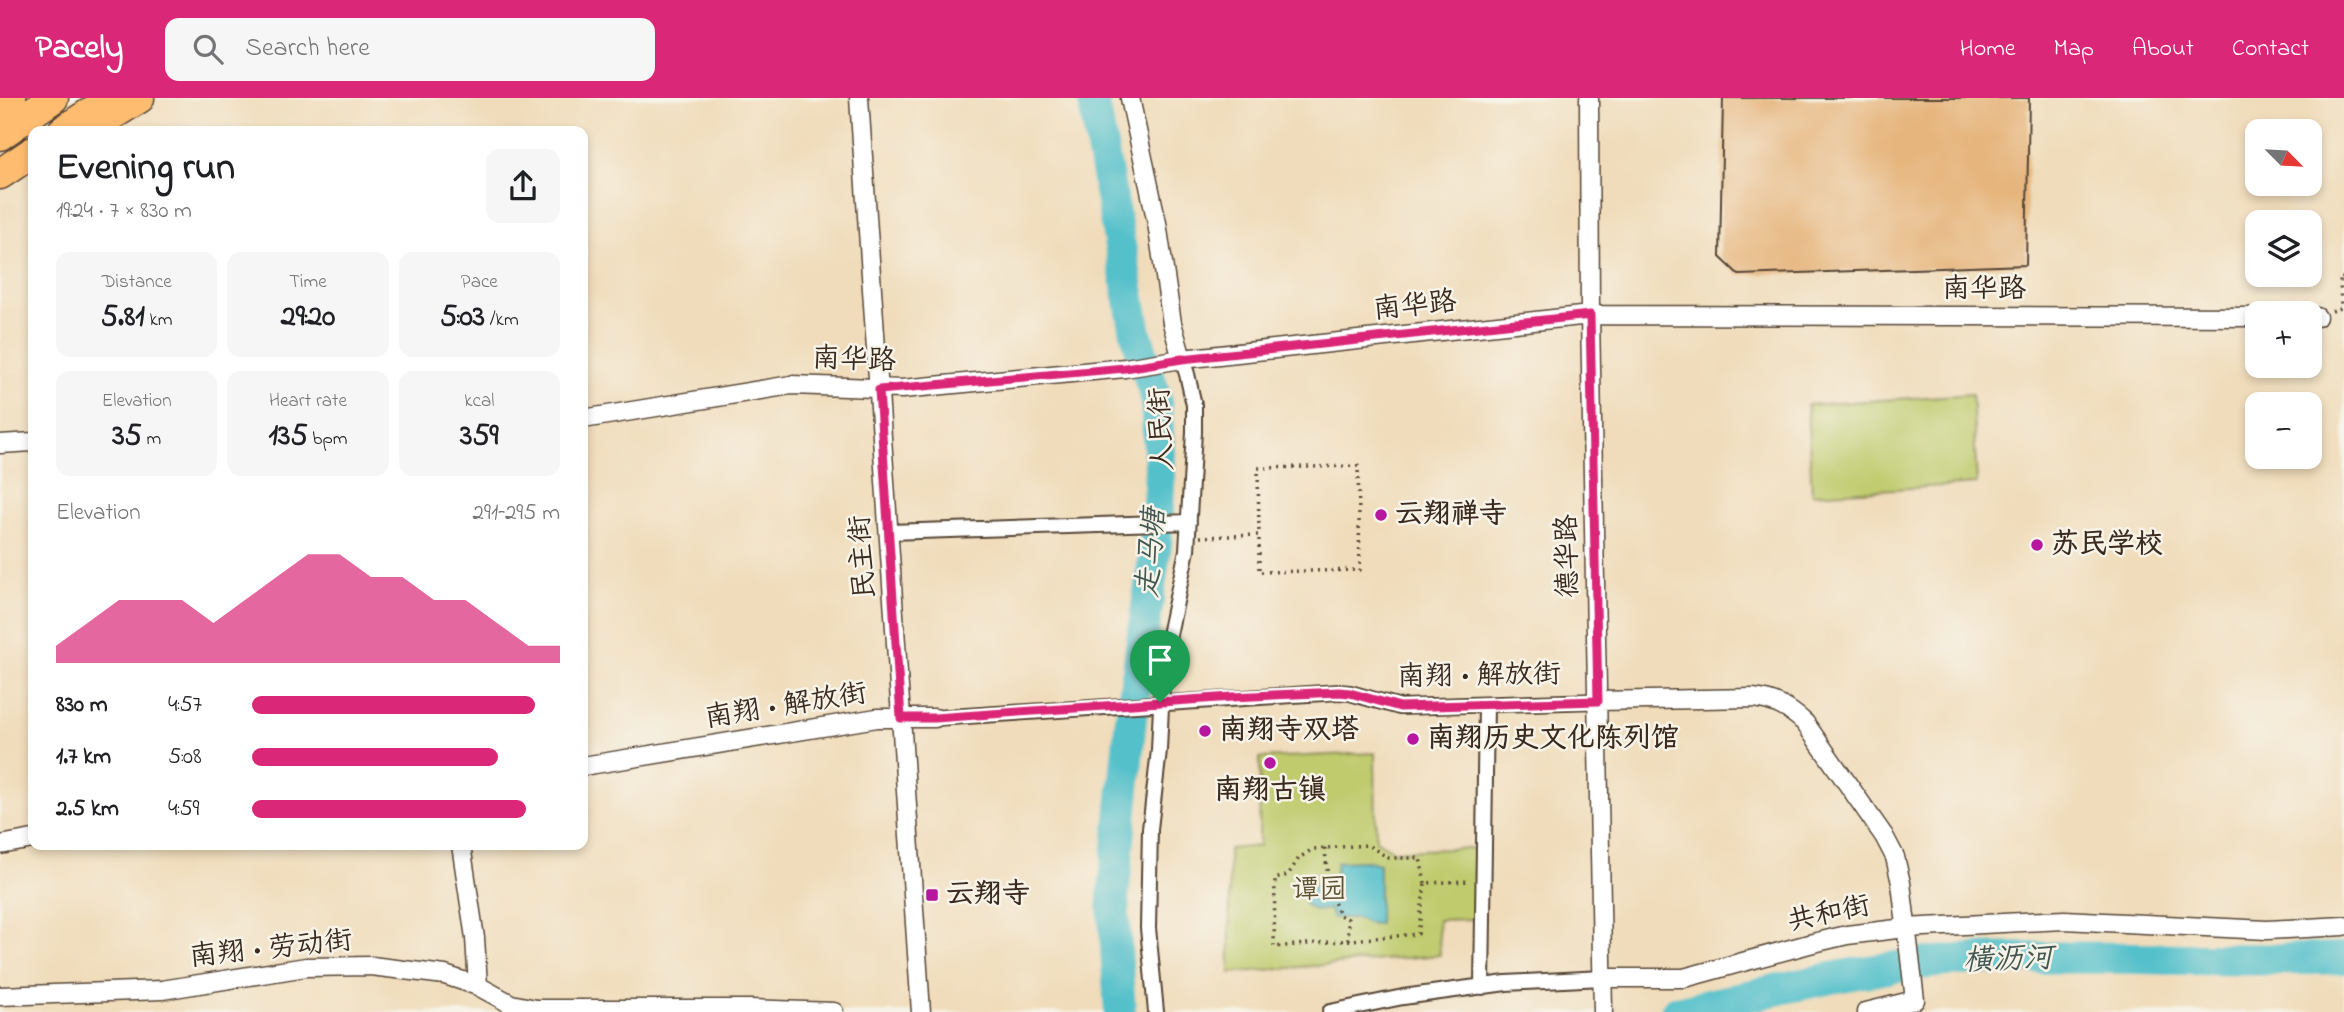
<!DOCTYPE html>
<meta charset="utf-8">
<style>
:root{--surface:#fff;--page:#f6f6f6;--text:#202124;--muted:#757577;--accent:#db2777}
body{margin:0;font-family:"Indie Flower","LXGW WenKai TC",sans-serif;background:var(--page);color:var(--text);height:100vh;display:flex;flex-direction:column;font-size:26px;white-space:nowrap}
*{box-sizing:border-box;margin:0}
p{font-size:23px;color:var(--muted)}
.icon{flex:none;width:38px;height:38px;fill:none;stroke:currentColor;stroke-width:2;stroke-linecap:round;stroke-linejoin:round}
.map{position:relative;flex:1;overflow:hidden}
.details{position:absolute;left:28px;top:28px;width:560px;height:724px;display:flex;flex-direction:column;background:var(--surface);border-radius:14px;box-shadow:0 4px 10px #0003}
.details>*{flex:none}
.needle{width:46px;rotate:114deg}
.buttons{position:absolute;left:2245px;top:21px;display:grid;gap:14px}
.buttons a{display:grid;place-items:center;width:77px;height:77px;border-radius:14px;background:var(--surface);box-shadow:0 4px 10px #0003;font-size:35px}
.pin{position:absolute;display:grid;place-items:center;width:60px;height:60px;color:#fff;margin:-72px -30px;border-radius:50% 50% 50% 0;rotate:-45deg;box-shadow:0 0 7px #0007}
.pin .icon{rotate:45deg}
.round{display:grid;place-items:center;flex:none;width:74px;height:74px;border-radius:14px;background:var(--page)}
.summary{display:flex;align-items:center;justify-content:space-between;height:119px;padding:0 28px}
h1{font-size:38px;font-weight:700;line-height:52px}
.metrics{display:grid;grid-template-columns:repeat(3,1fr);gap:10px;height:119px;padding:7px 28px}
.metrics div{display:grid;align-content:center;border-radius:14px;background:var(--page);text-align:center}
.metrics b{font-size:30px;font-weight:700}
.metrics small{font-size:19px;font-weight:400}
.metrics p{font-size:19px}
.chart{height:196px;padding:14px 28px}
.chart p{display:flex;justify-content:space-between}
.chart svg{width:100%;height:126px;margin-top:7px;fill:var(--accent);opacity:.7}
ul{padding:0 28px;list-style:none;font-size:23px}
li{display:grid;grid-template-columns:112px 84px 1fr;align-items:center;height:52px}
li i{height:18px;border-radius:9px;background:var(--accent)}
header{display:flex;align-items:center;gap:42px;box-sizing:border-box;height:98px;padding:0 35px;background:var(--accent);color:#fff}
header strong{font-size:33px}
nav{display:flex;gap:38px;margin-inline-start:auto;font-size:24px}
.search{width:490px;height:63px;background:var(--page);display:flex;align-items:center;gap:18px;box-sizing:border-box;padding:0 24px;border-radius:14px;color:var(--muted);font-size:26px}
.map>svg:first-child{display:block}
</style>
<header>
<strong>Pacely</strong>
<div class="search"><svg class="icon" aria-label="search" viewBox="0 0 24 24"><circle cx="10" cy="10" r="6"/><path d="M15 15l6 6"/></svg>Search here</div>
<nav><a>Home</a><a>Map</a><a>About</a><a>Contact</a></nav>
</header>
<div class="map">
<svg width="2344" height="914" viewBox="0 0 2344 914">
<rect width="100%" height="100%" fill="#f7f3e8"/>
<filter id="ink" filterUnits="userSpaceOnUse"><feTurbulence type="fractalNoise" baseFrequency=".0143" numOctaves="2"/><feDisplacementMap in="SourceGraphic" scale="14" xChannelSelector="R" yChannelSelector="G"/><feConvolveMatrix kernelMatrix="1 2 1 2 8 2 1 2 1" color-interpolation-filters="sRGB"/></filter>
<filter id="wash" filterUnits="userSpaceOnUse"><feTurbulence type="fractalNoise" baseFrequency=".00686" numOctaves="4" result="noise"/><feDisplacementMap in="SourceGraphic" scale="28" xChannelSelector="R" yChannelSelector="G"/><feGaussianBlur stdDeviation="1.57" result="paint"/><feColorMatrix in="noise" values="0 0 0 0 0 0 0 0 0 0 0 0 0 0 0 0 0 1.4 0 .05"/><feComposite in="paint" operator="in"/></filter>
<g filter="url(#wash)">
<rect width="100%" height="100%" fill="#f0dcba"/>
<path fill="#bfcb6d" stroke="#7d7a46" stroke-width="2" d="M1972,296L1977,386L1812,396L1807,307Z
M1375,655L1376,742L1394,753L1475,750V821L1438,822L1440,857L1230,875L1229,751L1259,748L1260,660Z"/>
<path fill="#53c0ca" stroke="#477574" stroke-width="2" d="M1368,763L1379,766V826L1367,825L1358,820H1333L1329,811L1316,813L1305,807L1304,788L1320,787L1335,777L1337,764Z"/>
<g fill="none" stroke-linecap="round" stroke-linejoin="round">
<path stroke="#53c0ca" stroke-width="32" d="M1093,0L1136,235L1156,301L1160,369L1156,446L1131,620L1113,801L1120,914
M1676,914C1775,893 1877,865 1978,861C2100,856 2222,865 2344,860"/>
</g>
<g id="blocks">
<path fill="#e6b57d" d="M1723,0H2029L2026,167L1739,177L1720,159Z"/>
</g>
</g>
<g filter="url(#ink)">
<use href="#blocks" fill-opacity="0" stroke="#564535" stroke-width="2"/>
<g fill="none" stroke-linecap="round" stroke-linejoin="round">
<g stroke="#564535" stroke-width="18">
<path id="pedestrian" d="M889,434L1189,424
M935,620L1339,594L1350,595L1400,609L1598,603
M1482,889L1486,607
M1156,914L1148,830L1150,731L1159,652L1163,565L1187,452L1194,334V307L1187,276L1182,261
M1330,914L1403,899L1506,885L1602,880"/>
</g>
<g stroke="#564535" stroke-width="21">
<path id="minor" d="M859,0L921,914
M1130,0L1157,125L1172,225L1182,261
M1589,0L1590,217L1603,914
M2310,219H2317
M583,321L791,287L902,291L1125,270L1182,261L1590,217L2258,219
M0,346L33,344
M1598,603L1753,600C1774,602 1789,610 1805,625L1884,738L1895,759L1901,785L1915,902L1866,914
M583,668L877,620H935
M0,747L33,741
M461,747L475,840L478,888
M1602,880H1684L1809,846L1847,837L1905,830L2064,822L2267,832L2344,828
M0,898L162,892L306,869L371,868L445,877L478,888L511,906L536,911H749L834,914"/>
</g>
<g stroke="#564535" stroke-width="33">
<path id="primary" d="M0,8L11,0
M89,31L139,0"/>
</g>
<g stroke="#564535" stroke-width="33">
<path id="trunk" d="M63,33L113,0
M0,37L53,0
M0,76L33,54"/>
</g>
<path stroke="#564535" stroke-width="3.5" stroke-dasharray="2 5" stroke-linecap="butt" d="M2332,213L2341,210L2340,179L2344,180
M1200,439L1259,437V474L1360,472L1358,368L1258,370L1259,437
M1325,750C1326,766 1328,780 1331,795C1332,802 1337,808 1339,817L1348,821V842
M1425,785L1420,760H1389L1367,747L1313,751L1299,760L1288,777L1275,781L1274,849L1418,836L1425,785L1471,783"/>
<use href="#pedestrian" stroke="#fff" stroke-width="14"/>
<use href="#minor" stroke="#fff" stroke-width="18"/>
<use href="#primary" stroke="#fdbc70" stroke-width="30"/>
<use href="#trunk" stroke="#fdbc70" stroke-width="30"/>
</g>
</g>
<g fill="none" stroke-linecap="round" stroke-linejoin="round" filter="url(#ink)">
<g stroke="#fff" stroke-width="14">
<path id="route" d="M1590,217L1598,603L1400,609L1350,595L1339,594L1232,599L935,620H901L879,292L1125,270L1182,261Z"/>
</g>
<use href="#route" stroke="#db2777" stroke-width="9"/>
</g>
<g fill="#b5179e" stroke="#f7f3e8" stroke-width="2.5">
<circle cx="1381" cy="417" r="7"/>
<circle cx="2037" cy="447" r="7"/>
<circle cx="1205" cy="633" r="7"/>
<circle cx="1413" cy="641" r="7"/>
<circle cx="1270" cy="665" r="7"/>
<rect x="925" y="790" width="14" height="14" rx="3.5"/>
</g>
<g text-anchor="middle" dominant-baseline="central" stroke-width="5" stroke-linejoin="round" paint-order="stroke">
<g font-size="28" fill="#3b2a1e" stroke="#f7f3e8">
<text x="1984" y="192">南华路</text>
<text transform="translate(1415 209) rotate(-6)">南华路</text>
<text transform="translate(854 263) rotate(2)">南华路</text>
<text transform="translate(1163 331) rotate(-93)">人民街</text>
<text transform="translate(1569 458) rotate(-91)">德华路</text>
<text transform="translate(864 459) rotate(-94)">民主街</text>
<text transform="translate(1479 579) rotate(-1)">南翔 • 解放街</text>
<text transform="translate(786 609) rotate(-9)">南翔 • 解放街</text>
<text transform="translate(1829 817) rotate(-12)">共和街</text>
<text transform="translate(271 852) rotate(-6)">南翔 • 劳动街</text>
</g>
<g font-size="28" font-weight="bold" fill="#3b2a1e" stroke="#f7f3e8" text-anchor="start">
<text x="1395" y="417">云翔禅寺</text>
<text x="2051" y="447">苏民学校</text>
<text x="1219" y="633">南翔寺双塔</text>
<text x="1427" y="641">南翔历史文化陈列馆</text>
<text x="1270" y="693" text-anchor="middle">南翔古镇</text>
<text x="946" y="797">云翔寺</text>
</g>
<g font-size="28" fill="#5c5232" stroke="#f7f3e8">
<text x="1319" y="793">谭园</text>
</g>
<g font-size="30" font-style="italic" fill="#425752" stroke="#f7f3e8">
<text transform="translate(1153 455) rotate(-85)">走马塘</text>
<text transform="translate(2008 863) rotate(-2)">横沥河</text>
</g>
</g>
</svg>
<div class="buttons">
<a><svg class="needle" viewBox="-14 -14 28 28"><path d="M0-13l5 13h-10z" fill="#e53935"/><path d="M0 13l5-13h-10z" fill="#757577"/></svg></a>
<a><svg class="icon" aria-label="layers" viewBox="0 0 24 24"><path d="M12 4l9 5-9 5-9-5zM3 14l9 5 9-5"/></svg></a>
<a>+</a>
<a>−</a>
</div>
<div class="pin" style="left:1160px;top:604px;background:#1e9e55"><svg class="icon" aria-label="arrive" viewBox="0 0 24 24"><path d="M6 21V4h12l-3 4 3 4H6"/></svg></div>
<section class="details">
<div class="summary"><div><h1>Evening run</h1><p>19:24 · 7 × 830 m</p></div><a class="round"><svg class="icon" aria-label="share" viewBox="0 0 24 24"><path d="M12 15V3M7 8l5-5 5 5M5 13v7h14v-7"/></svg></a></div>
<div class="metrics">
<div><p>Distance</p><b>5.81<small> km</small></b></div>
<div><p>Time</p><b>29:20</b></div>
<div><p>Pace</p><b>5:03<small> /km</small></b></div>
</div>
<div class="metrics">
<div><p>Elevation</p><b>35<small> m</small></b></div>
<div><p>Heart rate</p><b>135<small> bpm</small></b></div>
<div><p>kcal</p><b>359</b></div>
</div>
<div class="chart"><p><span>Elevation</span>291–295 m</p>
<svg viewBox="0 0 160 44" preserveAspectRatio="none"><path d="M0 44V38L10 30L20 22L30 22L40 22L50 30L60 22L70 14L80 6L90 6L100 14L110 14L120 22L130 22L140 30L150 38L160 38V44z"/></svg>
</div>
<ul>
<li><b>830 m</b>4:57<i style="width:92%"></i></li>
<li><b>1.7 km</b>5:08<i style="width:80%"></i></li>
<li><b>2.5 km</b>4:59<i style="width:89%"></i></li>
</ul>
</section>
</div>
